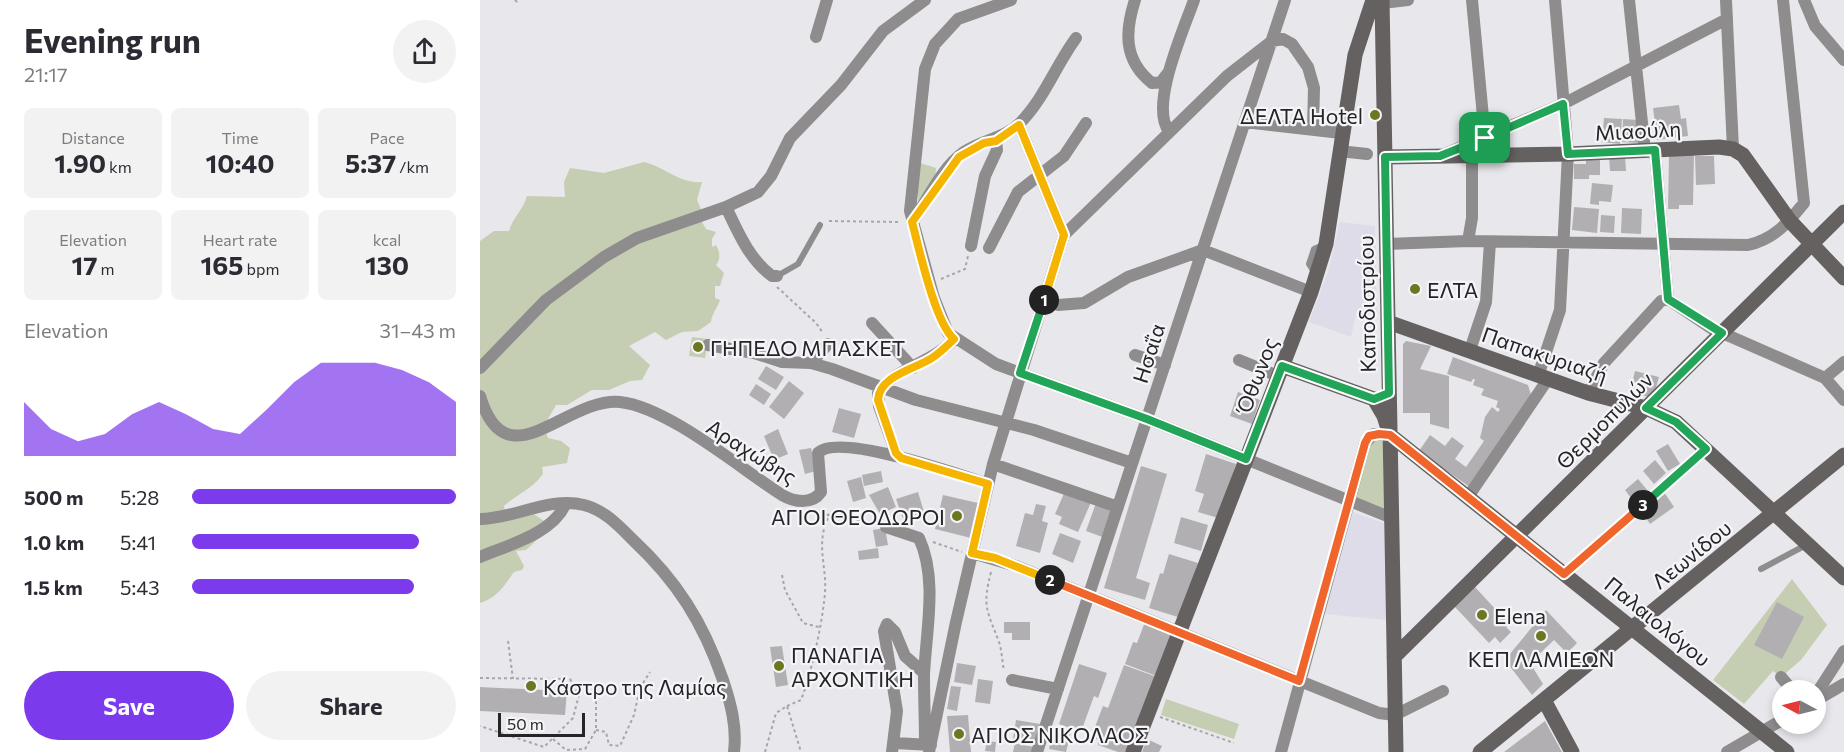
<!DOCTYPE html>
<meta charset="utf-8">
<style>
:root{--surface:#fff;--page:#f2f2f3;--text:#2b2b33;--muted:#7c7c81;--accent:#7c3aed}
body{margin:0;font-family:Commissioner,sans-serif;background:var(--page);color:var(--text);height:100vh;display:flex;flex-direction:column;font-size:22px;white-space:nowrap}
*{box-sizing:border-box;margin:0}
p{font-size:20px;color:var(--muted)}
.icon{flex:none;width:33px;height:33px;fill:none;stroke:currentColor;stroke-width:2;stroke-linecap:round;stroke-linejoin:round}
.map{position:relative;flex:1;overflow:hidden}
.drawer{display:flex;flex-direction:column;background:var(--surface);width:480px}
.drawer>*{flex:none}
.needle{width:39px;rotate:277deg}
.fabs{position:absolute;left:1292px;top:680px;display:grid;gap:12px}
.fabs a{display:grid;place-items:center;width:54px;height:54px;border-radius:50%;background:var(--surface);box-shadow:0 3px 9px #0003;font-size:30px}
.scale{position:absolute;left:18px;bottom:15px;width:87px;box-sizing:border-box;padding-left:6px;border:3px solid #252426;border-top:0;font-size:16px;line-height:21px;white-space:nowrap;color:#252426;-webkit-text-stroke:4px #f5f5f9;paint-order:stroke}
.pin{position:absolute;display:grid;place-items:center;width:51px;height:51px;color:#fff;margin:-26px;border-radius:12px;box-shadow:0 3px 9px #0006}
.km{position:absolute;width:30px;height:30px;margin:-15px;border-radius:50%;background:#222;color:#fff;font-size:16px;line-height:30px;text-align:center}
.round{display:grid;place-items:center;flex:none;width:63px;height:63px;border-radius:32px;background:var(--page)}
.overview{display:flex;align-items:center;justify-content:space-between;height:102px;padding:0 24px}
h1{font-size:33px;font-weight:700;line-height:45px}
.metrics{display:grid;grid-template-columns:repeat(3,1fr);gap:9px;height:102px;padding:6px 24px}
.metrics div{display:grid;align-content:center;border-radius:9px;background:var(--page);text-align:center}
.metrics b{font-size:26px;font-weight:700}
.metrics small{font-size:16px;font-weight:400}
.metrics p{font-size:16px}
.chart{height:168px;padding:12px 24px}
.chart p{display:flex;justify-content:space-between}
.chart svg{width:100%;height:108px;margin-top:6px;fill:var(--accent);opacity:.7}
.button{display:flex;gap:12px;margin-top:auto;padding:12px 24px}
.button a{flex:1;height:69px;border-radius:36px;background:var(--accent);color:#fff;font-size:24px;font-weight:700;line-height:69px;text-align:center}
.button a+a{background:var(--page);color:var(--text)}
ul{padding:0 24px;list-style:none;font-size:20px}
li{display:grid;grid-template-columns:96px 72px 1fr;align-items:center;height:45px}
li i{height:15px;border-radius:8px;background:var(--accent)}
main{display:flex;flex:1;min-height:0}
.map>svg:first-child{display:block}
</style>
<main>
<section class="drawer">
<div class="overview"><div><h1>Evening run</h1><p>21:17</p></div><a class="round"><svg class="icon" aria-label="share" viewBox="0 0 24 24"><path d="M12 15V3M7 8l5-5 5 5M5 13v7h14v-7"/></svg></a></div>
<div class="metrics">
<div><p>Distance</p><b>1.90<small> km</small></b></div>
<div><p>Time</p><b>10:40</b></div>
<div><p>Pace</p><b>5:37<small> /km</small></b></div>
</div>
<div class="metrics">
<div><p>Elevation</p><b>17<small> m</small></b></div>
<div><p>Heart rate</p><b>165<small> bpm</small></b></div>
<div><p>kcal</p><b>130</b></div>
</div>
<div class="chart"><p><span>Elevation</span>31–43 m</p>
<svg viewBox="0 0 160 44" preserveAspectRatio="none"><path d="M0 44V22L10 33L20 38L30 35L40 27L50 22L60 27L70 33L80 35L90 25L100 14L110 6L120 6L130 6L140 9L150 14L160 22V44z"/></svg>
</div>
<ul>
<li><b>500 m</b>5:28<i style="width:100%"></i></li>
<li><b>1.0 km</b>5:41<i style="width:86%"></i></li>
<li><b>1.5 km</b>5:43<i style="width:84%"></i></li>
</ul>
<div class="button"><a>Save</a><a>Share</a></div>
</section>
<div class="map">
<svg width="1364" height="752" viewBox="0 0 1364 752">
<rect width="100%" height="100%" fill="#e8e8ec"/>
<path fill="#dddce8" d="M860,222L895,226L897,316L877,310L871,337L829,322L848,272Z
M872,512L904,523L906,620L844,614Z"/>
<path fill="#c5ceb3" d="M164,162C185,167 200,184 222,182L217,200L224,216L222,222L226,229L236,232L232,239V247L236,245C240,252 241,259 236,265L244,273L240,286H235V298L240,300C237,309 232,313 231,322L218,331L202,332L186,340L175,332L149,346L170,365L162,380L150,381L129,390H112L87,405H76L64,426L68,438L81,441L90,448L87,463L62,467L63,474C50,491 40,492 24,506L26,517L54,514L64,521L59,538L46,550L36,551L44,566L42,570L34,572C24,586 18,597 0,603V241L14,231H29C33,217 43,210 47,196L85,197L84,182L90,168L124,173Z
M440,163L456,168L455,181L439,210L437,182Z
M212,337L228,339L225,358L209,356Z
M897,437L903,442L904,508L874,497L887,444Z
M1312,579L1347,625L1321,660L1301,677L1293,671L1264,704L1233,680Z
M686,699L759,724L754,739L681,715Z"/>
<path fill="#b1afb2" d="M1199,105L1201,119L1206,118L1208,136L1177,140L1173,108Z
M1124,118L1142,119L1140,144L1122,142Z
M1143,119L1159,120L1158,143L1142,142Z
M1214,154L1213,205H1199V209H1188L1189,155Z
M1129,155H1145L1146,171H1130Z
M1215,156H1234L1235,184L1216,185Z
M1120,159V175H1109V179H1094V164H1106V160Z
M1112,183L1133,185L1131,202L1119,201V205L1110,204Z
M1094,207L1119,209L1117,233L1092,230Z
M1142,208L1162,209L1161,234L1141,233Z
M1121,215L1135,216L1134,233L1120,232Z
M926,341L951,346L940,369L969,376V429L950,424V413H923V344Z
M973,357L1048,385L1052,398L991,488L939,451L950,435L965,446L972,437L984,446L975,459L986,467L1004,441L1000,438L1005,417L1012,407L1018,412L1020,409L1016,407L1018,401L1001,395L1004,389L993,385L995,379H993L991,382L967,374Z
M286,366L304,377L296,390L278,379Z
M1155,371L1179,377L1173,398L1150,392Z
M309,381L324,393L304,419L289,407Z
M276,384L291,394L284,405L269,395Z
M758,392L780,400L772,424L750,416Z
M359,408L381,414L374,438L352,432Z
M298,429L308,454L294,460L284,436Z
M1188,444L1200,464L1188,471L1176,451Z
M331,448L336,471L325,474L319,450Z
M726,454L756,464L738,518L718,512L724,494L715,491Z
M1175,460L1186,473L1174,484L1163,471Z
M661,466L687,474L656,578L670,583L665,600L624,588Z
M401,471L403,482L384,486L382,475Z
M381,477L386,498L373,502L367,481Z
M1158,479L1168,491L1154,502L1145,490Z
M408,487L416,507L400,514L389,495Z
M586,489L612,500L598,532L579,524L582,517L575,514Z
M438,492L444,512L423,519L416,499Z
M1184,492L1194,507L1170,524L1160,509Z
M463,495L498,503L491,538L455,529Z
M616,503L635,510L625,538L606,531Z
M556,504L566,506L562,521L568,523L560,553L536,546L545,513L553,515Z
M701,517L728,525L721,551L694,543Z
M405,528L408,545L396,547L393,530Z
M580,533L601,541L593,563L572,554Z
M398,548L399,558L379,560L378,551Z
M689,554L718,563L701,618L669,608L680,573L683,574Z
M995,587L1029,624L1026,627L1031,632L1020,643L1015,637L1009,643L974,606Z
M1297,602L1324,617L1302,659L1274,645Z
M1066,610L1097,643L1087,653L1074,640L1050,663L1063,684L1052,695L1025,660Z
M524,622H550V640H532V633H524Z
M665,622L695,633L679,677L645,664L653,642L657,643Z
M302,646L308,685L296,687L290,647Z
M477,663L496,666L492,685L474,682Z
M599,664L627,673L618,698L614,696L601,732L579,724Z
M644,665L677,677L646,752H638L618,745L619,740L611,737L623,706L628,708Z
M498,679L513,681L510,704L495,702Z
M471,686L481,687L477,711L467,709Z
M0,687L87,691L85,715L0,711Z
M488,715L491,752H470L467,716Z
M536,720L560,724L556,743L533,739Z
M1065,721L1082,752H1024Z
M574,728L591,732L586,752L569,749Z
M667,739L682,746L679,752H662Z
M507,741L516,742L515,752L505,751Z
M535,743L554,747L553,752H533Z"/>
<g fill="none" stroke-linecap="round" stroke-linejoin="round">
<path stroke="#a6a5a9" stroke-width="2" stroke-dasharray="3 3" stroke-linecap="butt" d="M35,0L38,3
M349,221L420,222
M461,279L485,269L488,256
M297,287L336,323L343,333
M453,542L482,552
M1093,566L1216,459
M511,572C502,607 507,610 519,642C522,651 522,661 524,671
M302,575L305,590L323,623L339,627
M28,641L33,679
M0,678L90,679L99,695L93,718L64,747L0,726
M307,706L321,700L325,689C334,659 342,625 345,593C347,566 335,543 349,516L345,514L395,523
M680,717L754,743
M116,730L126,732L129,745L140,746L154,715L160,688L170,672
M73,739L86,750L105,749L116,730V698
M285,752L296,713L307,706L321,752"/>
<path stroke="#8e8c8c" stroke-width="6" d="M834,272L829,264L834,249L843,245
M297,276L318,264L340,225
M1281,569L1328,544"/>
<path stroke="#8e8c8c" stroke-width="12" d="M531,0L478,19L455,44L445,69L430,211L454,298L468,333L516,364L667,419L912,518
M655,0C645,31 643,60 672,83L681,82L688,73
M992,0L1005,138
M1149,0L1165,151
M1246,0L1253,149
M1324,0L1335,26L1364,60
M902,3L928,0
M336,37L347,0
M765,122L861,133
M539,125L584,235
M689,131C669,106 704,29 714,0
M859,151L887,154
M967,153L1083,104L1247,19
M246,207C258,232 269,259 292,276H297
M432,222C448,200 461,168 484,152C503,139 524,139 540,123C564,99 576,65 596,38
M988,241L992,218V156
M906,244L988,241L1268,245C1294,239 1308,223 1324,203L1303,0
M491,246L505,176L517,150L516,140
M509,248L538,192L584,156L606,123
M1188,299L1231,328L1345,378L1364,400
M578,305L604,303L648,277L723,250L831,292
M392,323L433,368
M228,345L274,353L302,362L331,363L352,369L436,400L554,430L652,463
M990,350L1006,302L1010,242
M655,355L685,365
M759,360L798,376
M331,363L348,344
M0,368L66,300L124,257L157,238L246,207L278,192L291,176L310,138L361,85L403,31L445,0
M1058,376L1080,310L1088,154L1075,0
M1345,378L1364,362
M1108,393L1124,363L1181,301L1188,299L1175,150
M0,396C26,484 86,397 140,402C188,407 261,469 302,495C314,502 332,505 341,492L338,453C358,432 480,475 508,484
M421,458L416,453L399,406L398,393C414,368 453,363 474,339
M513,464L638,507
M988,497L1068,379
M0,519C34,519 70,496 104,505C124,510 138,525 152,539C197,581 223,622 243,680C251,704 257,727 254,752
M406,527L439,538C458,579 446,631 444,675C444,698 445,722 445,745
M492,553L536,566L899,713L915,715L963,691
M0,557C28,545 73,534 86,503
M1301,677L1312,690
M532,680L578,689
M1335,696L1364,651
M1335,701L1364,684
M415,743L451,745
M412,752L417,711L404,631L407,624L415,632L425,656L444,673
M449,752L476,622L513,464L584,235L747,76L792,41L803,39L812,44L828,67L834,88L833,130
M557,752L805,0
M801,752L885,443L894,434L910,435
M1247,752L1302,720"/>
<path stroke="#646160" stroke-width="15" d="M902,0L916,752
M905,157L1088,154L1239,147L1253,149L1263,155L1310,221L1364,278
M908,322L1108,393L1166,408L1196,422L1364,578
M802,366L894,399L904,416L910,435L1307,752
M914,657L1364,212
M1064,700L1092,752
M653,752L831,292L846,244L875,55L893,0
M1000,752L1364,455"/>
</g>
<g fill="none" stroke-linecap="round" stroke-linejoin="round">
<g stroke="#fff" stroke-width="12">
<path id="split-1" d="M564,300L540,373L667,419L766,459L802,366L894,399L909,393L905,157L960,156L1005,138"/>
</g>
<g stroke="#fff" stroke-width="12">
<path id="split-2" d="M564,300L584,235L539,125L516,141L504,143L479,157L432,222C439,248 455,323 474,339C467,346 461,352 452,358C435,369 399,376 398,400L416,453L421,458L508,484L492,553L515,558L570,580"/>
</g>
<g stroke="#fff" stroke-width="12">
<path id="split-3" d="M570,580L819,681L885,443L889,436L899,434L910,435L1084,574L1163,505"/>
</g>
<g stroke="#fff" stroke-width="12">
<path id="split-4" d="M1005,138L1083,104L1088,154L1175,150L1188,299L1242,333L1166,408L1196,422L1226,449L1163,505"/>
</g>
<use href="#split-1" stroke="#22a559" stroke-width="8"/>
<use href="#split-2" stroke="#f5b400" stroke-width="8"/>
<use href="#split-3" stroke="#f0652b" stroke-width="8"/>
<use href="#split-4" stroke="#22a559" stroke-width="8"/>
</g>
<g fill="#6d7620" stroke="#f5f5f9" stroke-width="2">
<circle cx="895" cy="115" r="6"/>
<circle cx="935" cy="289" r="6"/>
<circle cx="218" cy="347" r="6"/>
<circle cx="477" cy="516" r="6"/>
<circle cx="1002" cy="615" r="6"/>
<circle cx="1061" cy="636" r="6"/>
<circle cx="299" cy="666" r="6"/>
<circle cx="51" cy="686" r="6"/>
<circle cx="479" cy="734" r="6"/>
</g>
<g text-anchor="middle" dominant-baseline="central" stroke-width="4.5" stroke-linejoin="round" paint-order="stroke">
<g font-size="21" fill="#252426" stroke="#f5f5f9" text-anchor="start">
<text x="883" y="115" text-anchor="end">ΔΕΛΤΑ Hotel</text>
<text x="947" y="289">ΕΛΤΑ</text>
<text x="230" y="347">ΓΗΠΕΔΟ ΜΠΑΣΚΕΤ</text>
<text x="465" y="516" text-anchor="end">ΑΓΙΟΙ ΘΕΟΔΩΡΟΙ</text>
<text x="1014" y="615">Elena</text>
<text x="311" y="654">ΠΑΝΑΓΙΑ<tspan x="311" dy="24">ΑΡΧΟΝΤΙΚΗ</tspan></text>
<text x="1061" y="658" text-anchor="middle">ΚΕΠ ΛΑΜΙΕΩΝ</text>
<text x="63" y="686">Κάστρο της Λαμίας</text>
<text x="491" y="734">ΑΓΙΟΣ ΝΙΚΟΛΑΟΣ</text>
</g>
<g font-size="21" fill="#252426" stroke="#f5f5f9">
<text transform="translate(1158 130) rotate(-3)">Μιαούλη</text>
<text transform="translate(886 304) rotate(-91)">Καποδιστρίου</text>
<text transform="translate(668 353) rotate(-72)">Ησαΐα</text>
<text transform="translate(1065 354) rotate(19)">Παπακυριαζή</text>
<text transform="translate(776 375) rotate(-69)">Όθωνος</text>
<text transform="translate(1124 420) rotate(-45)">Θερμοπυλών</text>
<text transform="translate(272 451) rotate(32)">Αραχώβης</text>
<text transform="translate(1211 554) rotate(-39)">Λεωνίδου</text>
<text transform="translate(1178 621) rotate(39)">Παλαιολόγου</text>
</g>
</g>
</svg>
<div class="fabs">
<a><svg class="needle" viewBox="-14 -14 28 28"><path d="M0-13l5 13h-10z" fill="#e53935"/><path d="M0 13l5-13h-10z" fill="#7c7c81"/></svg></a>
</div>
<div class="scale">50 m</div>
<div class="pin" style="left:1005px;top:138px;background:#1e9e55"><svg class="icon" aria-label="arrive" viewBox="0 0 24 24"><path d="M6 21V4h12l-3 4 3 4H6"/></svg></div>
<b class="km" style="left:564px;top:300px">1</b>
<b class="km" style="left:570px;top:580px">2</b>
<b class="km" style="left:1163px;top:505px">3</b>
</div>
</main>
